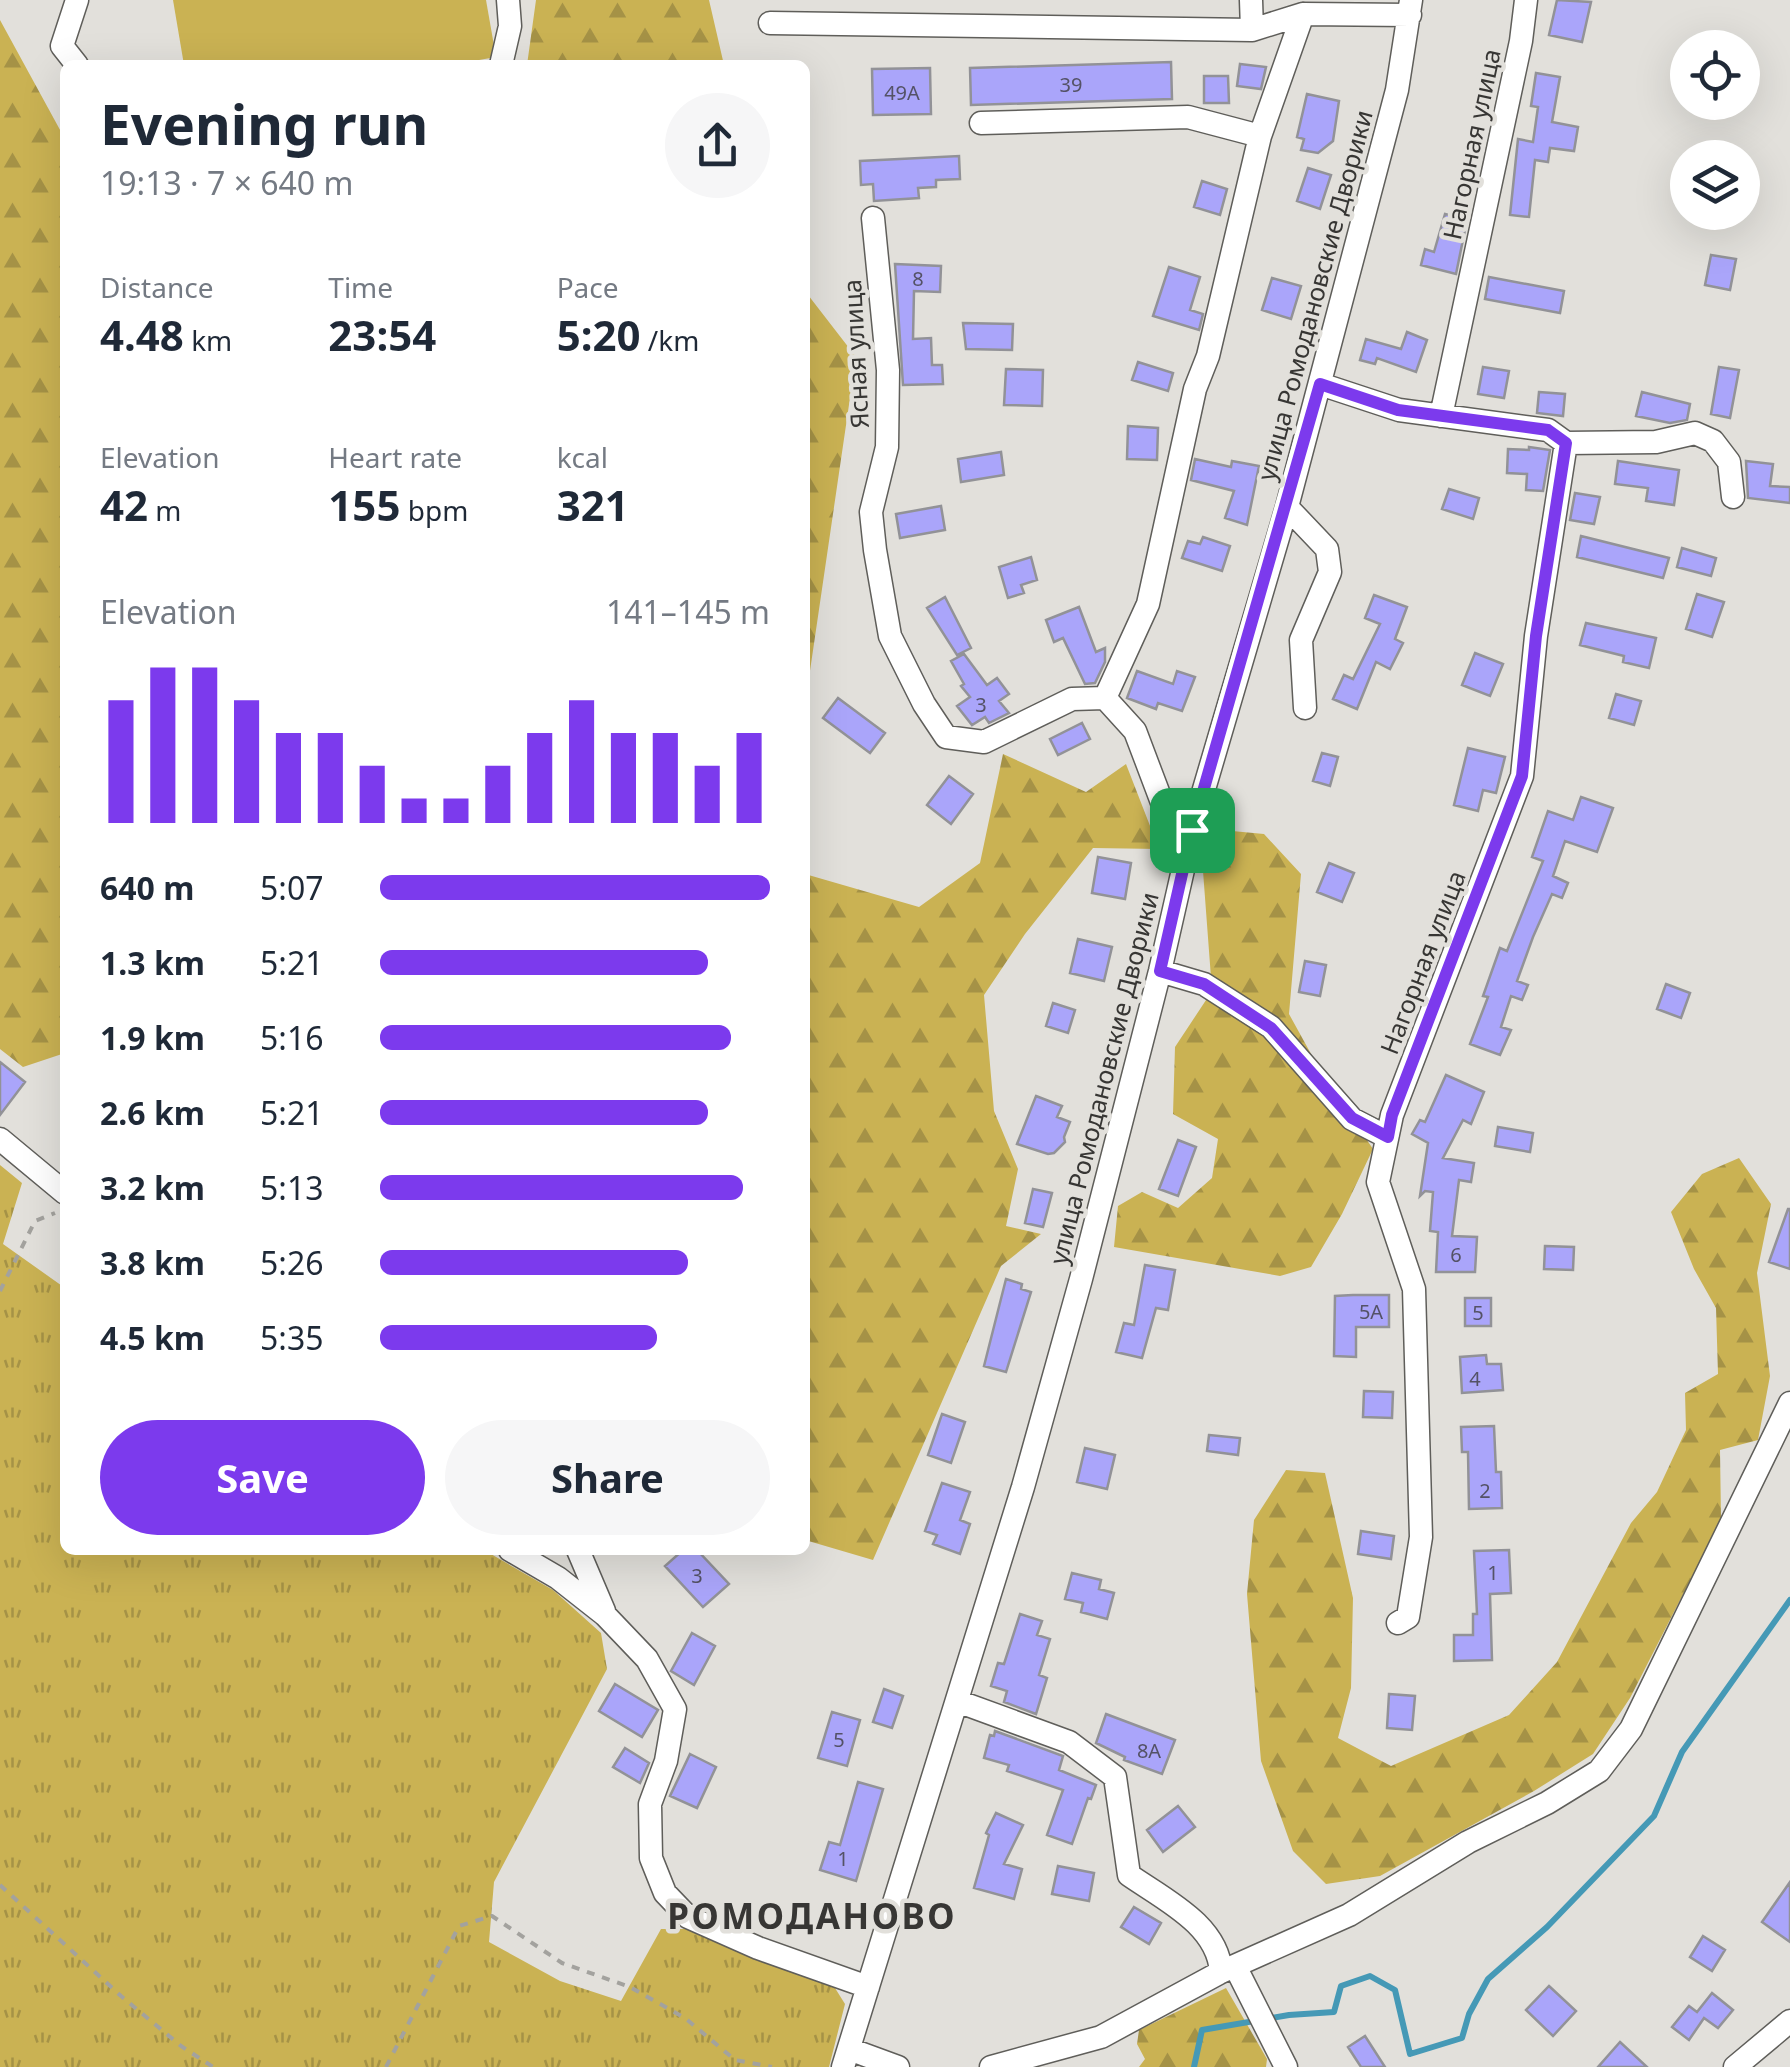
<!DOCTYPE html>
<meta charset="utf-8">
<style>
:root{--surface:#fff;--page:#f6f6f7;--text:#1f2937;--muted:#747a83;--accent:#7c3aed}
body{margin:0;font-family:"Noto Sans",sans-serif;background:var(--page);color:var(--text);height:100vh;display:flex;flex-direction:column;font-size:38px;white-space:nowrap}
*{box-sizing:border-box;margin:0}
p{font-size:32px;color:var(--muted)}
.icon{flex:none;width:55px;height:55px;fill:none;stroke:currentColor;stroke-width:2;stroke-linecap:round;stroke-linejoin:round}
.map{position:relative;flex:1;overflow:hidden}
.side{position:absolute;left:60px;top:60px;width:750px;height:1495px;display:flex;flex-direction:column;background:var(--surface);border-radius:15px;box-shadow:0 10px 40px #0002}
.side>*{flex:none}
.fabs{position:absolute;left:1670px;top:30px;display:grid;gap:20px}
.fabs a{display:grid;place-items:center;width:90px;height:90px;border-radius:50%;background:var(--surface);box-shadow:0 10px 40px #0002;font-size:50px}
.pin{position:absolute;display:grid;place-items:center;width:85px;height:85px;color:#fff;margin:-42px;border-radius:20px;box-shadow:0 5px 15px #0006}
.round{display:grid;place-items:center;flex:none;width:105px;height:105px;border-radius:52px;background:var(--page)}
.overview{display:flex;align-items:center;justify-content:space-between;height:170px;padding:0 40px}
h1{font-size:55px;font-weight:700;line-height:75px}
.stats{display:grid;grid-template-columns:repeat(3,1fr);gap:15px;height:170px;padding:10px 40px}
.stats div{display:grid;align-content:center}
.stats b{font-size:42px;font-weight:700}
.stats small{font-size:28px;font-weight:400}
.stats p{font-size:28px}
.chart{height:280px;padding:20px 40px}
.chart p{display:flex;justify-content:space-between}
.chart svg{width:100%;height:180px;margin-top:10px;stroke:var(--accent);stroke-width:6}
.primary-button{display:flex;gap:20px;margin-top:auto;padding:20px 40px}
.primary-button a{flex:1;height:115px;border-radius:60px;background:var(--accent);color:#fff;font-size:40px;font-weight:700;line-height:115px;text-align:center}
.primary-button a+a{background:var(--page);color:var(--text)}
ul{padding:0 40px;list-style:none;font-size:32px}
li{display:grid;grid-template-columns:160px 120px 1fr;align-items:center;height:75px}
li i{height:25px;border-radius:12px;background:var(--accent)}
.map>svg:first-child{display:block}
</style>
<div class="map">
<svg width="1790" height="2067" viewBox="0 0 1790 2067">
<defs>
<pattern id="grass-tufts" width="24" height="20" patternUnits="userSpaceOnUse" patternTransform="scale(2.5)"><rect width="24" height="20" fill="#cab253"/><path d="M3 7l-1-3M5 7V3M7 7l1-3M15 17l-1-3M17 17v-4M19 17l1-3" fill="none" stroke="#a59246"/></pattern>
<pattern id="forest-firs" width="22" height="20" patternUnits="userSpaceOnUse" patternTransform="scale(2.5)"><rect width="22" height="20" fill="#cab253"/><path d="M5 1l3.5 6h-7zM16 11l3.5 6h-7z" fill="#a59246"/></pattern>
</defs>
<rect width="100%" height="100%" fill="#e2e0db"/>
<path fill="url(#grass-tufts)" d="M0,1165L22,1183L3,1244L65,1288V1550H484L553,1590L601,1633L607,1669L494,1882L489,1942L560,1981L621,2001L661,1929H690L830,1980L845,2004L829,2067H0Z"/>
<path fill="url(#forest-firs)" d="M536,0H709L724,65H527Z
M0,20L65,139V1053L23,1067L0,1049Z
M805,291L856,357L805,705Z
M1003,754L1086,792L1126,764L1159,849L1093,848L1025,934L984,995L994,1111L1018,1169L1006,1226L1041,1234L1001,1266L873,1560L805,1540V874L919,907L980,863Z
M1211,829L1264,834L1301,874L1289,1014L1321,1072L1373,1149L1342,1214L1311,1267L1280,1276L1114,1247L1118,1206L1142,1192L1178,1208L1212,1178L1218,1139L1173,1114L1175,1047L1212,991L1203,871Z
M1739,1158L1771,1204L1757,1273L1770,1376L1758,1440L1720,1450L1721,1520L1630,1698L1593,1754L1534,1791L1380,1876L1326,1884L1293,1851L1261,1761L1247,1594L1254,1520L1286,1470L1325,1473L1353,1598L1351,1688L1338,1738L1391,1766L1509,1715L1557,1662L1631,1523L1657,1492L1686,1430L1685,1393L1718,1374L1716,1308L1694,1269L1671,1212L1702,1174Z
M1226,1988L1267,2059L1266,2067H1139L1145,2059L1137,2044L1139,2030Z"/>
<path fill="#cab253" d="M173,0H486L496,57L451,65H184Z"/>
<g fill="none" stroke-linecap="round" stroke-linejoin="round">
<path stroke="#4599b6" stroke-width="6" d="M1194,2067L1202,2030L1289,2015L1334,2012L1341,1986L1370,1976L1395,1990L1410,2054L1462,2038L1469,2014L1488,1979L1547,1927L1654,1816L1682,1752L1790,1600"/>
</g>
<path fill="#aaa5fa" stroke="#929297" stroke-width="2.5" d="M1557,0L1591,2L1582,42L1549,35Z
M1171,62L1172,99L971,105L970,68Z
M1240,64L1266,67L1261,89L1237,86Z
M930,68L931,114L873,115L872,69Z
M1536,73L1560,77L1552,122L1578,127L1574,151L1550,148L1548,162L1535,160L1529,217L1510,215L1518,139L1533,142L1538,107L1531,106Z
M1204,76H1228L1229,103H1204Z
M1307,94L1339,101L1333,141L1318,153L1301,150L1304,139L1297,137Z
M959,156L960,179L936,180V187L918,188L919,198L874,201L873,184L861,185L860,161Z
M1308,168L1331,175L1320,209L1297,201Z
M1202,181L1227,189L1220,215L1194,207Z
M1445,214L1467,220L1456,274L1421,265L1425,249L1434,252Z
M1711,255L1736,259L1730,290L1705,285Z
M895,264L941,266L940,292L914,291L913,339L931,338L932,365H942L943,384L903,385Z
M1169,267L1200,277L1190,310L1203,314L1199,330L1153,316Z
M1489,277L1564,291L1560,313L1485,299Z
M1272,278L1301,286L1291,319L1262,310Z
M963,323L1013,324L1012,350L966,349Z
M1407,332L1427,340L1416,372L1377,358L1375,364L1360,360L1366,339L1401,349Z
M1138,362L1173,373L1168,391L1132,380Z
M1483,367L1509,371L1504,398L1478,394Z
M1719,367L1739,370L1730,418L1711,414Z
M1006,369L1043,370L1042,406L1004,405Z
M1539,392L1565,394L1563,416L1537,413Z
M1642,392L1690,404L1687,420L1670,423L1636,416Z
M1128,426L1158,428L1157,460L1127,459Z
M1529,447L1550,450L1543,491L1526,490L1527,474L1507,473L1508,449L1529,450Z
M1001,452L1004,475L961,482L958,459Z
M1195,459L1231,467L1232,461L1259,466L1247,525L1225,518L1234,491L1191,480Z
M1618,461L1679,470L1674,505L1646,501L1648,488L1615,484Z
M1746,461L1773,464L1770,486L1790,487V503L1748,498Z
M1449,489L1479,498L1473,519L1442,509Z
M1575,493L1600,497L1594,524L1570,520Z
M941,506L945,530L900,538L896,514Z
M1581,536L1669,558L1663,578L1577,557Z
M1203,537L1230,546L1222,571L1182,558L1188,541L1200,544Z
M1682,548L1716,558L1711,576L1677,567Z
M1031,557L1037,580L1021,585L1024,593L1008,598L999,567Z
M1697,594L1724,602L1712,637L1686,629Z
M1374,595L1407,607L1395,639L1403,643L1390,669L1376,662L1357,709L1333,699L1344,675L1353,679L1380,624L1365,618Z
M945,597L971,648L957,655L927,608Z
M1079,607L1096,652L1105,648V662L1095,683L1085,684L1063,638L1054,642L1046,620Z
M1586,623L1656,638L1649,668L1623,662L1624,656L1580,645Z
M1475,653L1503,664L1490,696L1462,685Z
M964,654L987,685L997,678L1009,694L999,701L1009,713L989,723L985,717L972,725L957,706L970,697L961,686L964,684L951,661Z
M1137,671L1173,684L1177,671L1195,677L1182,711L1158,703L1156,709L1127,698Z
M1616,694L1641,701L1634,725L1609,718Z
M838,698L885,733L870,753L823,718Z
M1082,723L1090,739L1058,755L1050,739Z
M1468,748L1505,757L1496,793L1483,790L1478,811L1454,805Z
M1322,753L1338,757L1330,786L1313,781Z
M949,776L973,794L951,824L927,805Z
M1581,797L1613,808L1597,852L1565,841L1553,876L1568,883L1562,898L1552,894L1533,937L1517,981L1528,985L1522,1000L1511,996L1501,1027L1511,1030L1500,1055L1470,1044L1488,997L1483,996L1500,948L1507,951L1543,861L1532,857L1548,811L1573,820Z
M1098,857L1131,863L1125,899L1092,893Z
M1329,863L1354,873L1342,902L1317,892Z
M1078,939L1112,947L1104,981L1070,973Z
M1305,961L1326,965L1320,996L1299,992Z
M1666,984L1690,993L1681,1018L1657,1009Z
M1053,1003L1075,1010L1068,1033L1046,1026Z
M0,1062L25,1082L0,1115Z
M1446,1075L1484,1092L1471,1124L1463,1120L1443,1158L1474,1163L1471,1182L1459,1180L1452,1236L1477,1237L1475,1272H1436L1438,1232L1430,1231L1433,1192L1425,1191L1420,1196L1428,1143L1412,1134L1420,1120L1425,1122Z
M1036,1096L1062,1106L1057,1117L1070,1122L1064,1137L1065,1142L1054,1153L1048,1154L1017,1144Z
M1498,1127L1533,1133L1530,1152L1495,1146Z
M1178,1140L1196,1147L1178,1196L1159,1189Z
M1033,1189L1052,1193L1043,1227L1025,1223Z
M1788,1209H1790V1269L1769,1262Z
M1545,1246L1574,1247L1573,1270L1544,1269Z
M1145,1265L1175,1270L1168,1310L1156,1308L1142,1358L1116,1352L1124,1323L1134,1325Z
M1006,1279L1022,1284L1021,1289L1031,1292L1006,1372L984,1366Z
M1353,1295H1389V1327H1356V1357L1334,1356L1335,1296Z
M1465,1298H1491V1326H1465Z
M1486,1355L1487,1364H1501L1503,1390L1462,1393L1460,1357Z
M1364,1391L1393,1392L1392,1418L1363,1417Z
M942,1414L965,1422L951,1463L928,1455Z
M1494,1426L1496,1472H1501L1502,1508L1469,1509L1468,1452H1462L1461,1427Z
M1209,1435L1240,1438L1238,1455L1207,1451Z
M1085,1448L1115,1455L1107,1489L1077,1482Z
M942,1483L970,1492L960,1520L970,1524L960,1554L933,1544L937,1535L925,1531Z
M1361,1531L1394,1536L1391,1559L1358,1554Z
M683,1550H697L729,1584L703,1607L665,1566Z
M1509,1550L1511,1593L1490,1594L1492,1660L1454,1661V1635H1473V1614H1477L1474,1551Z
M1072,1573L1101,1580L1099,1589L1114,1593L1107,1619L1081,1612L1083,1603L1065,1599Z
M1020,1614L1042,1621L1037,1635L1050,1639L1039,1675L1047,1678L1036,1714L1004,1702L1007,1691L991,1686L998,1663L1004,1664Z
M692,1633L715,1646L694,1685L671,1671Z
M615,1684L658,1710L642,1737L599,1711Z
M884,1689L903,1696L892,1728L873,1722Z
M1389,1694L1415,1696L1412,1730L1387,1728Z
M832,1712L860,1720L847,1766L818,1758Z
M1106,1714L1175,1740L1162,1774L1124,1760L1125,1757L1096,1743Z
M995,1731L1063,1756L1059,1770L1096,1785L1091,1799L1088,1798L1072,1844L1047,1835L1063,1790L1007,1771L1009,1765L984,1758L990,1735L994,1736Z
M625,1748L649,1763L640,1783L613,1767Z
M690,1754L716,1767L697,1808L670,1796Z
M858,1782L883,1789L856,1881L820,1870L829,1842L840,1845Z
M1178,1806L1195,1827L1163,1852L1147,1830Z
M996,1813L1023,1825L1004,1864L1022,1869L1014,1899L974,1888L989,1835L986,1833Z
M1058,1866L1094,1873L1089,1901L1052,1894Z
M1790,1882V1942L1762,1922Z
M1134,1907L1161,1923L1149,1944L1121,1927Z
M1703,1936L1725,1950L1712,1971L1690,1957Z
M1549,1986L1576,2011L1553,2036L1526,2010Z
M1712,1993L1733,2010L1718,2028L1704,2018L1689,2040L1672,2027L1689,2006L1697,2012Z
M1365,2036L1385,2067H1361L1348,2047Z
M1620,2042L1647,2067H1598Z"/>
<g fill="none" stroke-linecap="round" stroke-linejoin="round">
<g stroke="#5f5e5a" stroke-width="25">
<path id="minor" d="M1251,0L1252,30
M770,23L1252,30L1303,14L1410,15
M77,65L62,46L77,0
M501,65L510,26L508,0
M981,123L1188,117L1260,136
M873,218L888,370L887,447L871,512L875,550L890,636L924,704L946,737L984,742L1072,699L1105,698L1135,731L1163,805L1192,830
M1320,384L1399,410L1548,430L1566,443
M1441,416L1521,41L1526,0
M1566,443L1656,442L1695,433L1713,441L1729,462L1733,497
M1287,507L1327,549L1330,572L1301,640L1305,708
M1105,698L1148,604L1195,389L1208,356L1260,136L1303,14
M1160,971L1204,984L1271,1027L1352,1119L1387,1137
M0,1139L65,1193
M510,1550L558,1578L605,1615L647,1659L675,1709L666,1761L650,1804L651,1858L665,1893L688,1917L758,1948L868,1987
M578,1550L604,1611
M1398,1623L1408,1617L1421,1537L1414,1289L1378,1182L1392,1115L1522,776L1536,636L1566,443
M957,1701L1069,1742L1115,1777L1129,1875C1165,1900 1218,1925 1221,1972
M1235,1966L1286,2067
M849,2049L898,2067
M843,2067L1023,1487L1081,1279L1160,971L1192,830L1287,507L1397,90L1411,0
M991,2067L1101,2037L1221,1972L1349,1915L1468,1842L1547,1803L1599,1771L1631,1729L1790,1403
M1735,2067L1790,2021"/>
</g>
<path stroke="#a3a29e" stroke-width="4" stroke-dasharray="8 8" stroke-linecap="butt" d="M0,1291L35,1221L55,1213
M0,1885L121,1996L181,2046L213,2067
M386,2067L459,1926L492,1916L562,1963L630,1987L685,2018L735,2060L772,2067"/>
<use href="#minor" stroke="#fff" stroke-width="22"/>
</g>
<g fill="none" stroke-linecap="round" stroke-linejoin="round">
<g stroke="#fff" stroke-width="20">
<path id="route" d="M1320,384L1398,410L1548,430L1566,443L1536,636L1522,776L1392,1115L1388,1137L1352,1118L1271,1028L1204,984L1160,971L1192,830Z"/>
</g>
<use href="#route" stroke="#7c3aed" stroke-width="12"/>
</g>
<g text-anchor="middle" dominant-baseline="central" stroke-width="9" stroke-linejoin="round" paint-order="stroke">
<g font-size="20" fill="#545266">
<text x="1071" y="84">39</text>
<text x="902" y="92">49А</text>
<text x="918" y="278">8</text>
<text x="981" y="704">3</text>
<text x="1456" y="1254">6</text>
<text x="1371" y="1311">5А</text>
<text x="1478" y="1312">5</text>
<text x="1475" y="1378">4</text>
<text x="1485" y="1490">2</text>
<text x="1493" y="1572">1</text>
<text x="697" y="1575">3</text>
<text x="839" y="1739">5</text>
<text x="1149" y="1750">8А</text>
<text x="843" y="1858">1</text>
</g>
<g font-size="25" fill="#373634" stroke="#e2e0db">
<text transform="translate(1471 144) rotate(-78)">Нагорная улица</text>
<text transform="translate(1314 295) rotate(-75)">улица Ромодановские Дворики</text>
<text transform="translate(855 354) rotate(-93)">Ясная улица</text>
<text transform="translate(1422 962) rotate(-69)">Нагорная улица</text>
<text transform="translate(1103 1078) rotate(-76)">улица Ромодановские Дворики</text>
</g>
<g font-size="35" font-weight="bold" letter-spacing="2.5" fill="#373634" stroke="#e2e0db">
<text x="812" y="1915">РОМОДАНОВО</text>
</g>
</g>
</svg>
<div class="fabs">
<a><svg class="icon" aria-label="locate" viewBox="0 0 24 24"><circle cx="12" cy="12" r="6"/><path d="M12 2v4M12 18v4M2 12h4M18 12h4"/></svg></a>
<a><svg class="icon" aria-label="layers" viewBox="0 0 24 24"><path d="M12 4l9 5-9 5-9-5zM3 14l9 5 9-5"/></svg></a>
</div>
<div class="pin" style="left:1192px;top:830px;background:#1e9e55"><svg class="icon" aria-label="arrive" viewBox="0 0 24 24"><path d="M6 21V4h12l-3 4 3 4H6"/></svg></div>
<section class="side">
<div class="overview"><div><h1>Evening run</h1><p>19:13 · 7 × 640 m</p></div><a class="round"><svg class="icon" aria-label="share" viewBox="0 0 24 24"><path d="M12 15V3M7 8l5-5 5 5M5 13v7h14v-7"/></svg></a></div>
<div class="stats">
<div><p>Distance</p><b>4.48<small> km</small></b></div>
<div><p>Time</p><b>23:54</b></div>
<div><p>Pace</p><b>5:20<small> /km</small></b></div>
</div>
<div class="stats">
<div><p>Elevation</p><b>42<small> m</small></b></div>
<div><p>Heart rate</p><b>155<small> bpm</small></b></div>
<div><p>kcal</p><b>321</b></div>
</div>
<div class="chart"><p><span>Elevation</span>141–145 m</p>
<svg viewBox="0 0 160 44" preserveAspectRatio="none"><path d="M5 44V14M15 44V6M25 44V6M35 44V14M45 44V22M55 44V22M65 44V30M75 44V38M85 44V38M95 44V30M105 44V22M115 44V14M125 44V22M135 44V22M145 44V30M155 44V22"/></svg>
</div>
<ul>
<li><b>640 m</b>5:07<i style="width:100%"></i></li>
<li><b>1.3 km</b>5:21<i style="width:84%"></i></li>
<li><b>1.9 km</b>5:16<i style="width:90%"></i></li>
<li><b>2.6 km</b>5:21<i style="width:84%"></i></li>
<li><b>3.2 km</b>5:13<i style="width:93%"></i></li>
<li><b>3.8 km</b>5:26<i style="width:79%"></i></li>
<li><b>4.5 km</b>5:35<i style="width:71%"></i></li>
</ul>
<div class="primary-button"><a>Save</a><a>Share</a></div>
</section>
</div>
